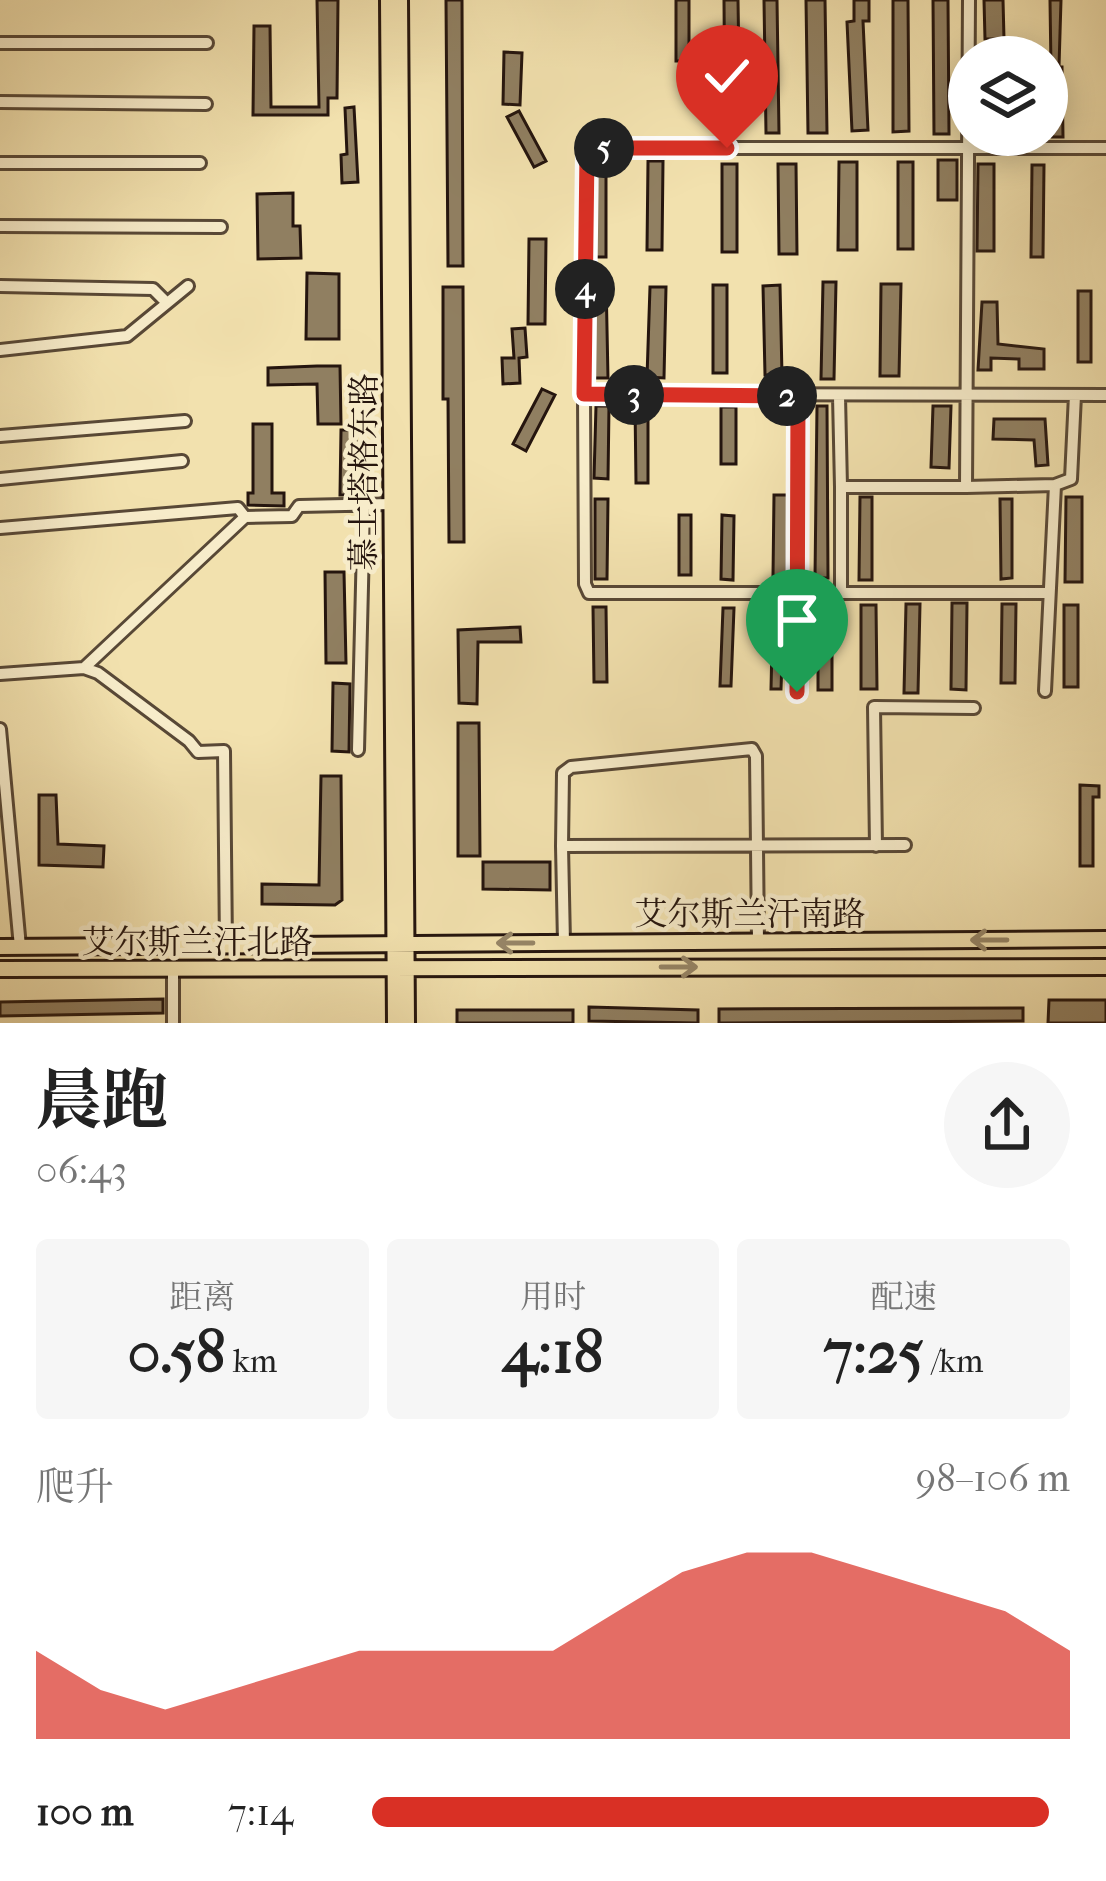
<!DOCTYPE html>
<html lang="zh">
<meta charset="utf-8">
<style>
:root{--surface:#fff;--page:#f6f6f6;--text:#222;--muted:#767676;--accent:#d93025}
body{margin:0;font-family:"IM FELL French Canon","Noto Serif SC",serif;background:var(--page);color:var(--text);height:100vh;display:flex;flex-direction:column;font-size:45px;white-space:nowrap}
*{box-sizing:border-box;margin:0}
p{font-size:39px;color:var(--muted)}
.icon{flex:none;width:66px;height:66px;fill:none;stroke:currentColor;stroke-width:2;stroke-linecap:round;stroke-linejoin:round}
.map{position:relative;height:1023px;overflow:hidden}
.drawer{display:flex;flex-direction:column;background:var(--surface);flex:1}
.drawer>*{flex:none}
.tools{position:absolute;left:948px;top:36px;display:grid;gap:24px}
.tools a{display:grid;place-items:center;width:120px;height:120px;border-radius:50%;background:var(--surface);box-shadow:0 6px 30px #0003;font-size:60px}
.pin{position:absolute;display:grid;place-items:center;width:102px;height:102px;color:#fff;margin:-123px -51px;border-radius:50% 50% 50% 0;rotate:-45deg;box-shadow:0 0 12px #0007}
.pin .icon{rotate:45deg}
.km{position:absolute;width:60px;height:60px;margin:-30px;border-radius:50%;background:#222;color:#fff;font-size:33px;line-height:60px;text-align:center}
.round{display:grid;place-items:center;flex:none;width:126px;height:126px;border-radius:63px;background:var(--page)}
.headline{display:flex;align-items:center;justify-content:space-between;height:204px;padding:0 36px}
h1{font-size:66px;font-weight:700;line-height:90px}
.figures{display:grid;grid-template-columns:repeat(3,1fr);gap:18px;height:204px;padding:12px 36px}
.figures div{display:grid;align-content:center;border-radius:12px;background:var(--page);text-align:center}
.figures b{font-size:60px;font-weight:700}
.figures small{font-size:33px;font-weight:400}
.figures p{font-size:33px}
.chart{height:336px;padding:24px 36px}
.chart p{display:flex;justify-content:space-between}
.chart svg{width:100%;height:216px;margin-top:12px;fill:var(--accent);opacity:.7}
ul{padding:0 36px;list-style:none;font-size:39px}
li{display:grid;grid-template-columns:192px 144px 1fr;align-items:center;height:90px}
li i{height:30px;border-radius:15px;background:var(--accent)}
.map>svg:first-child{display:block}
</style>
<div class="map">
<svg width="1106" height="1023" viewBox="0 0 1106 1023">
<rect width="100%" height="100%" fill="#f2e1ae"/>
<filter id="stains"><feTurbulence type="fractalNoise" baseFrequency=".00167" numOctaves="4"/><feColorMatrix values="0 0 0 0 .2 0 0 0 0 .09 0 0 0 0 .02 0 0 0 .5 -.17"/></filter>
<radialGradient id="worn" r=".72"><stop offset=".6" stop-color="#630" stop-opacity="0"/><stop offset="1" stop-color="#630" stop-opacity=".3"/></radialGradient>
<path fill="#907f61" stroke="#25150e" stroke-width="3" d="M317,0H338L337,98H328V115H253L254,26H270L271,107H319Z
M446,0H462L463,266H448Z
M676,0H689V61H676Z
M724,0H738L740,131H725Z
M764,0H777L779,133H766Z
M806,0H825L827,133H808Z
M854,0H869V21H863L868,130L852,131L847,22L854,21Z
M893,0H908L909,131L893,132Z
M933,0H948L949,134H934Z
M984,0H1003L1004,39H985Z
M1050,0H1061L1059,67H1062L1063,137H1052Z
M504,52L522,53L520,105L503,104Z
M354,107L358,182L342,183L341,155L347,154L345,108Z
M519,111L546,161L534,167L507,117Z
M938,160H957V200H938Z
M648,161H663L662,250H647Z
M839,162H857V250H838Z
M898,162H913V249H898Z
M722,164H737V252H722Z
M778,164H796L797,254H779Z
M978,164H994V251H977Z
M597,165H606V257H595Z
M1032,165H1044L1043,257H1031Z
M293,193V226H300L301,258L258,259L257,194Z
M529,239H546L545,324H528Z
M307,273L339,274V339H306Z
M595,279H606L608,378H594Z
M823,282H836L834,379H821Z
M881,284H901L899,376H880Z
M713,285H727V373H713Z
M780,285L782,375H765L763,286Z
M443,287H463L464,542H449L448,399H443Z
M650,287H666L664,378L647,377Z
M1078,291H1091V362H1078Z
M982,302H997L998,344L1044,349V369H1019V359L991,358V370H978Z
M525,328L527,357L519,358L520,383L503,384L502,358H514L512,329Z
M317,366H340L341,424H318L317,384L268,385V368Z
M542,389L555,395L526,451L513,444Z
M635,405H648V483H636Z
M596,406H609L608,479L594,478Z
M817,406H827L828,578H815Z
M933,406H951L949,468L931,467Z
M721,407H736V464H721Z
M994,419H1045L1048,465L1036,466L1034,440L993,439Z
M253,424H272V493H284V506L248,505V493H253Z
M341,430H356V495H340Z
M774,495H788L787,576H773Z
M860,497H872V580H859Z
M1066,497H1082V582H1065Z
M595,499H608L607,579H595Z
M1000,499H1012V578L1001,579Z
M679,515H691V575H679Z
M722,515L734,516L733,580L721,579Z
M325,572H344L346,663H326Z
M952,603H967L966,690L951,689Z
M773,604H784L781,689H771Z
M906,604H920L918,693H904Z
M1002,604H1016L1015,683H1001Z
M818,605H832V690H818Z
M861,605H876L877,689H861Z
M1064,605H1078V687H1064Z
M593,607H606L607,682H594Z
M723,608H734L731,686H720Z
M520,627L521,642H478L477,704L459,703L458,630Z
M333,683L350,684L349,752L332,751Z
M458,723H479L480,856H458Z
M321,776H341L342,900L335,905L262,904V884L319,885Z
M1080,785L1099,786V797H1093V866H1080Z
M39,795H56L58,844L104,846L103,867L39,865Z
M483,862H550V890L483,889Z
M163,999V1013L0,1016V1002Z
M1049,1000H1106V1023H1048Z
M589,1007L698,1010V1023L589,1021Z
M1023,1008V1021L719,1023V1009Z
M457,1010H573V1023H457Z"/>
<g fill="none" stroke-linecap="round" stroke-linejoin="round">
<g stroke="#584836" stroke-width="16">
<path id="minor" d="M969,0L966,487L1055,485
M0,43H207
M0,102L206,104
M0,163H200
M0,226L221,227
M0,286L153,289L167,303
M0,350L127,336L188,286
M584,394L587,152L607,148H1106
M839,396L841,487H966
M0,436L185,421
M0,479L182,461
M841,487V591
M0,528L238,508L245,517L292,516L299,506L391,504
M1049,593H589L585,584L584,394L1106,395
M84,668L98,673L189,741L198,752L224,751L226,946
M0,674L84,668L245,517
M1045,691L1055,485L1071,479L1075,395
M797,692L798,396
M0,729L20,947
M358,750L364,504
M562,846L563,773L571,767L752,749L756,756L758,941
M876,846L874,707L974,708
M564,943L562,846L905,845
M173,969V1023"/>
</g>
<g stroke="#25150e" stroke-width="20">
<path id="major" d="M388,0L395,1023
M400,0L407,1023
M0,947L1106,939
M0,969L1106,967"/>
</g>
<use href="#minor" stroke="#f7ecca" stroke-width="10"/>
<use href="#major" stroke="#f2e1ae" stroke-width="14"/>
</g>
<defs><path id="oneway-shaft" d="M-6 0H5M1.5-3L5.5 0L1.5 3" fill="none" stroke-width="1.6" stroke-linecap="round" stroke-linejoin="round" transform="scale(3)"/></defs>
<g stroke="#968566">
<use href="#oneway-shaft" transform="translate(989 940) rotate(180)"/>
<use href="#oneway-shaft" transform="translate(515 943) rotate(180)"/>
<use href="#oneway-shaft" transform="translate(679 967)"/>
</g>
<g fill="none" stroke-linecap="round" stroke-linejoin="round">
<g stroke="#fff" stroke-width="24">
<path id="route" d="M727,148H607L587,152L584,394L798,396L797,692"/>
</g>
<use href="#route" stroke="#d93025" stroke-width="15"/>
</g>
<g text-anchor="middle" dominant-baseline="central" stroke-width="9" stroke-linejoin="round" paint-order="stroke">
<g font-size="33" fill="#25150e" stroke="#f7ecca">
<text transform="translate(364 472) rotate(-90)">慕士塔格东路</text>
<text x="750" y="914">艾尔斯兰汗南路</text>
<text x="197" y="942">艾尔斯兰汗北路</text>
</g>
</g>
<rect width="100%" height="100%" filter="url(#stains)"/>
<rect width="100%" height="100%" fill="url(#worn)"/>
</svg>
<div class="tools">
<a><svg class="icon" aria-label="layers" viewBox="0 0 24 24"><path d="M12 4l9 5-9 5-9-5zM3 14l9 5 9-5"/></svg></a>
</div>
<div class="pin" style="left:797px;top:692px;background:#1e9e55"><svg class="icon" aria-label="arrive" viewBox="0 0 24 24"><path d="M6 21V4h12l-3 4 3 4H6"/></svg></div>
<div class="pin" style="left:727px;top:148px;background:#d93025"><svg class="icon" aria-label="check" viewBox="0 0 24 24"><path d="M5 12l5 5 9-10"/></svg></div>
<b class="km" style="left:787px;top:396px">2</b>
<b class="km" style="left:634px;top:395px">3</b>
<b class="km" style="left:585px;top:289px">4</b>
<b class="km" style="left:604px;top:148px">5</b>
</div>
<section class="drawer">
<div class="headline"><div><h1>晨跑</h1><p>06:43</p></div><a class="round"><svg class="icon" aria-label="share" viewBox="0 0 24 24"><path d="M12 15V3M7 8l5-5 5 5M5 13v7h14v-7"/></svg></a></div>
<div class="figures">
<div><p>距离</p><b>0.58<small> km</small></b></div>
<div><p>用时</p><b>4:18</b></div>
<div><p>配速</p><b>7:25<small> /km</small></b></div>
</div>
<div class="chart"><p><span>爬升</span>98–106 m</p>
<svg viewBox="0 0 160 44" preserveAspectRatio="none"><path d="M0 44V26L10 34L20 38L30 34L40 30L50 26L60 26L70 26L80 26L90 18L100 10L110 6L120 6L130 10L140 14L150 18L160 26V44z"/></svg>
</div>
<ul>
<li><b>100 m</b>7:14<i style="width:97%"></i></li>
</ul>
</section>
